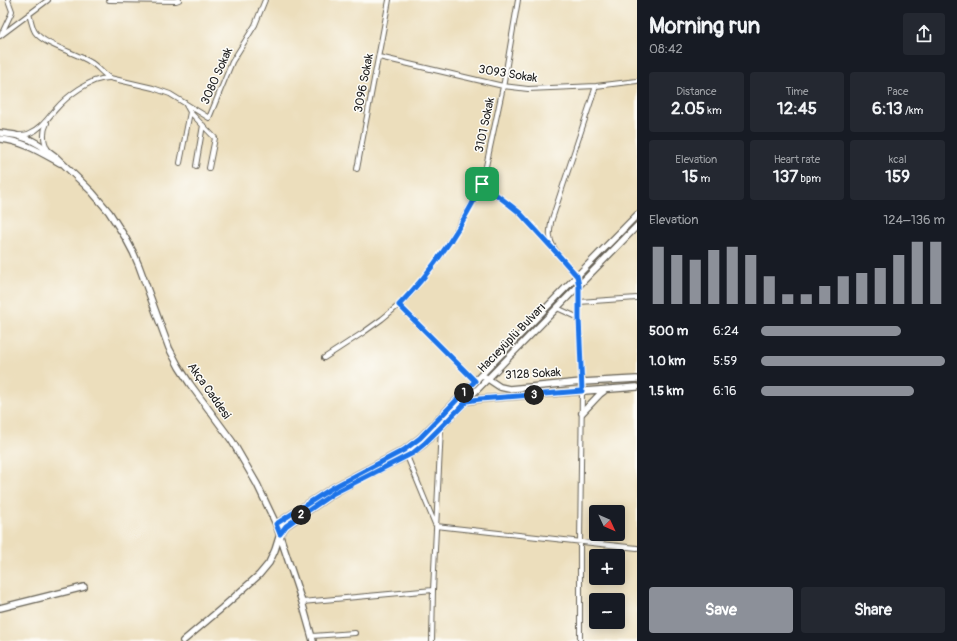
<!DOCTYPE html>
<meta charset="utf-8">
<style>
:root{--surface:#171b24;--page:#242831;--text:#f1f3f6;--muted:#9ea1a6;--accent:#8c9099}
body{margin:0;font-family:Pangolin,sans-serif;background:var(--page);color:var(--text);height:100vh;display:flex;flex-direction:column;font-size:15px;white-space:nowrap}
*{box-sizing:border-box;margin:0}
p{font-size:13px;color:var(--muted)}
.icon{flex:none;width:22px;height:22px;fill:none;stroke:currentColor;stroke-width:2;stroke-linecap:round;stroke-linejoin:round}
.map{position:relative;flex:1;overflow:hidden}
.details{display:flex;flex-direction:column;background:var(--surface);width:320px}
.details>*{flex:none}
.needle{width:26px;rotate:134deg}
.controls{position:absolute;left:589px;top:505px;display:grid;gap:8px}
.controls a{display:grid;place-items:center;width:36px;height:36px;border-radius:4px;background:var(--surface);box-shadow:0 2px 10px #0003;font-size:20px}
.pin{position:absolute;display:grid;place-items:center;width:34px;height:34px;color:#fff;margin:-17px;border-radius:8px;box-shadow:0 2px 6px #0006}
.km{position:absolute;width:20px;height:20px;margin:-10px;border-radius:50%;background:#222;color:#fff;font-size:11px;line-height:20px;text-align:center}
.round{display:grid;place-items:center;flex:none;width:42px;height:42px;border-radius:4px;background:var(--page)}
.summary{display:flex;align-items:center;justify-content:space-between;height:68px;padding:0 12px}
h1{font-size:22px;font-weight:700;line-height:30px}
.figures{display:grid;grid-template-columns:repeat(3,1fr);gap:6px;height:68px;padding:4px 12px}
.figures div{display:grid;align-content:center;border-radius:4px;background:var(--page);text-align:center}
.figures b{font-size:17px;font-weight:700}
.figures small{font-size:11px;font-weight:400}
.figures p{font-size:11px}
.chart{height:112px;padding:8px 12px}
.chart p{display:flex;justify-content:space-between}
.chart svg{width:100%;height:72px;margin-top:4px;stroke:var(--accent);stroke-width:6}
.action{display:flex;gap:8px;margin-top:auto;padding:8px 12px}
.action a{flex:1;height:46px;border-radius:4px;background:var(--accent);color:#fff;font-size:16px;font-weight:700;line-height:46px;text-align:center}
.action a+a{background:var(--page);color:var(--text)}
ul{padding:0 12px;list-style:none;font-size:13px}
li{display:grid;grid-template-columns:64px 48px 1fr;align-items:center;height:30px}
li i{height:10px;border-radius:5px;background:var(--accent)}
main{display:flex;flex:1;min-height:0}
.map>svg:first-child{display:block}
</style>
<main>
<div class="map">
<svg width="637" height="641" viewBox="0 0 637 641">
<rect width="100%" height="100%" fill="#fdfcf7"/>
<filter id="ink" filterUnits="userSpaceOnUse"><feTurbulence type="fractalNoise" baseFrequency=".025" numOctaves="2"/><feDisplacementMap in="SourceGraphic" scale="8" xChannelSelector="R" yChannelSelector="G"/><feConvolveMatrix kernelMatrix="1 2 1 2 8 2 1 2 1" color-interpolation-filters="sRGB"/></filter>
<filter id="wash" filterUnits="userSpaceOnUse"><feTurbulence type="fractalNoise" baseFrequency=".012" numOctaves="4" result="noise"/><feDisplacementMap in="SourceGraphic" scale="16" xChannelSelector="R" yChannelSelector="G"/><feGaussianBlur stdDeviation="0.9" result="paint"/><feColorMatrix in="noise" values="0 0 0 0 0 0 0 0 0 0 0 0 0 0 0 0 0 1.4 0 .05"/><feComposite in="paint" operator="in"/></filter>
<g filter="url(#wash)">
<rect width="100%" height="100%" fill="#ecdebc"/>
</g>
<g filter="url(#ink)">
<g fill="none" stroke-linecap="round" stroke-linejoin="round">
<g stroke="#656054" stroke-width="6">
<path id="street" d="M109,0L176,1L179,0
M29,14C31,20 32,27 35,32C44,45 77,53 90,62C98,66 102,74 110,78L153,88L170,94L209,118L232,62L255,25L265,0
M2,33L11,14L12,11L8,0
M0,36L48,0
M379,57L503,86L528,89L596,86L637,81
M190,112L215,138L209,168
M47,123C42,133 43,141 48,150
M18,135C22,135 27,135 30,133C41,129 48,118 55,110C67,96 90,78 109,78
M180,163L190,112L185,103
M196,166L203,125
M357,169L389,0
M482,185L510,205L520,213L552,248
M577,276C567,265 552,251 550,237C549,232 551,226 551,222L596,86
M579,286V318L582,391L580,542V641
M579,302L637,298
M399,305L475,381
M557,308L579,318
M324,358L364,332L382,319L399,305L412,292L423,278L439,258L453,236L474,200L482,185L504,82L518,0
M407,456L435,524
M436,526L637,548
M302,602L433,590
M312,636L355,633
M432,641L433,590L441,428"/>
</g>
<g stroke="#656054" stroke-width="8">
<path id="secondary" d="M0,133L15,135L31,140L40,145L56,157L92,192L109,212L125,237L133,252L139,266L169,348L179,367L190,384L232,441L257,484L276,524L302,602L313,641
M0,139C23,141 40,152 60,163
M485,377L500,387L509,389L582,382L637,379
M468,401L480,399L637,387
M582,413L600,394L604,391
M276,524L332,488L404,450L420,438L577,276L637,215
M0,608L84,587
M183,641L222,608L259,575L269,563L275,550L280,534L286,526L334,493L361,478L407,456L424,444L637,226"/>
</g>
<use href="#street" stroke="#fff" stroke-width="4"/>
<use href="#secondary" stroke="#fff" stroke-width="5.5"/>
</g>
</g>
<g fill="none" stroke-linecap="round" stroke-linejoin="round" filter="url(#ink)">
<g stroke="#fff" stroke-width="8">
<path id="route" d="M482,184L510,205L520,213L554,250L577,276L579,286V318L582,391L480,399L467,401L424,444L413,453L334,493L293,521L286,526L280,534L276,524L332,488L404,450L420,438L475,381L399,305C433,270 461,229 482,184Z"/>
</g>
<use href="#route" stroke="#1a73e8" stroke-width="5"/>
</g>
<g text-anchor="middle" dominant-baseline="central" stroke-width="3" stroke-linejoin="round" paint-order="stroke">
<g font-size="12" fill="#1c1c1c" stroke="#fdfcf7">
<text transform="translate(508 74) rotate(9)">3093 Sokak</text>
<text transform="translate(217 76) rotate(-66)">3080 Sokak</text>
<text transform="translate(364 83) rotate(-79)">3096 Sokak</text>
<text transform="translate(485 125) rotate(-78)">3101 Sokak</text>
<text transform="translate(512 338) rotate(-46)">Hacıeyüplü Bulvarı</text>
<text transform="translate(533 374) rotate(-3)">3128 Sokak</text>
<text transform="translate(209 391) rotate(55)">Akça Caddesi</text>
</g>
</g>
</svg>
<div class="controls">
<a><svg class="needle" viewBox="-14 -14 28 28"><path d="M0-13l5 13h-10z" fill="#e53935"/><path d="M0 13l5-13h-10z" fill="#9ea1a6"/></svg></a>
<a>+</a>
<a>−</a>
</div>
<div class="pin" style="left:482px;top:184px;background:#1e9e55"><svg class="icon" aria-label="arrive" viewBox="0 0 24 24"><path d="M6 21V4h12l-3 4 3 4H6"/></svg></div>
<b class="km" style="left:464px;top:393px">1</b>
<b class="km" style="left:301px;top:515px">2</b>
<b class="km" style="left:534px;top:395px">3</b>
</div>
<section class="details">
<div class="summary"><div><h1>Morning run</h1><p>08:42</p></div><a class="round"><svg class="icon" aria-label="share" viewBox="0 0 24 24"><path d="M12 15V3M7 8l5-5 5 5M5 13v7h14v-7"/></svg></a></div>
<div class="figures">
<div><p>Distance</p><b>2.05<small> km</small></b></div>
<div><p>Time</p><b>12:45</b></div>
<div><p>Pace</p><b>6:13<small> /km</small></b></div>
</div>
<div class="figures">
<div><p>Elevation</p><b>15<small> m</small></b></div>
<div><p>Heart rate</p><b>137<small> bpm</small></b></div>
<div><p>kcal</p><b>159</b></div>
</div>
<div class="chart"><p><span>Elevation</span>124–136 m</p>
<svg viewBox="0 0 160 44" preserveAspectRatio="none"><path d="M5 44V9M15 44V14M25 44V17M35 44V11M45 44V9M55 44V14M65 44V27M75 44V38M85 44V38M95 44V33M105 44V27M115 44V25M125 44V22M135 44V14M145 44V6M155 44V6"/></svg>
</div>
<ul>
<li><b>500 m</b>6:24<i style="width:76%"></i></li>
<li><b>1.0 km</b>5:59<i style="width:100%"></i></li>
<li><b>1.5 km</b>6:16<i style="width:83%"></i></li>
</ul>
<div class="action"><a>Save</a><a>Share</a></div>
</section>
</main>
